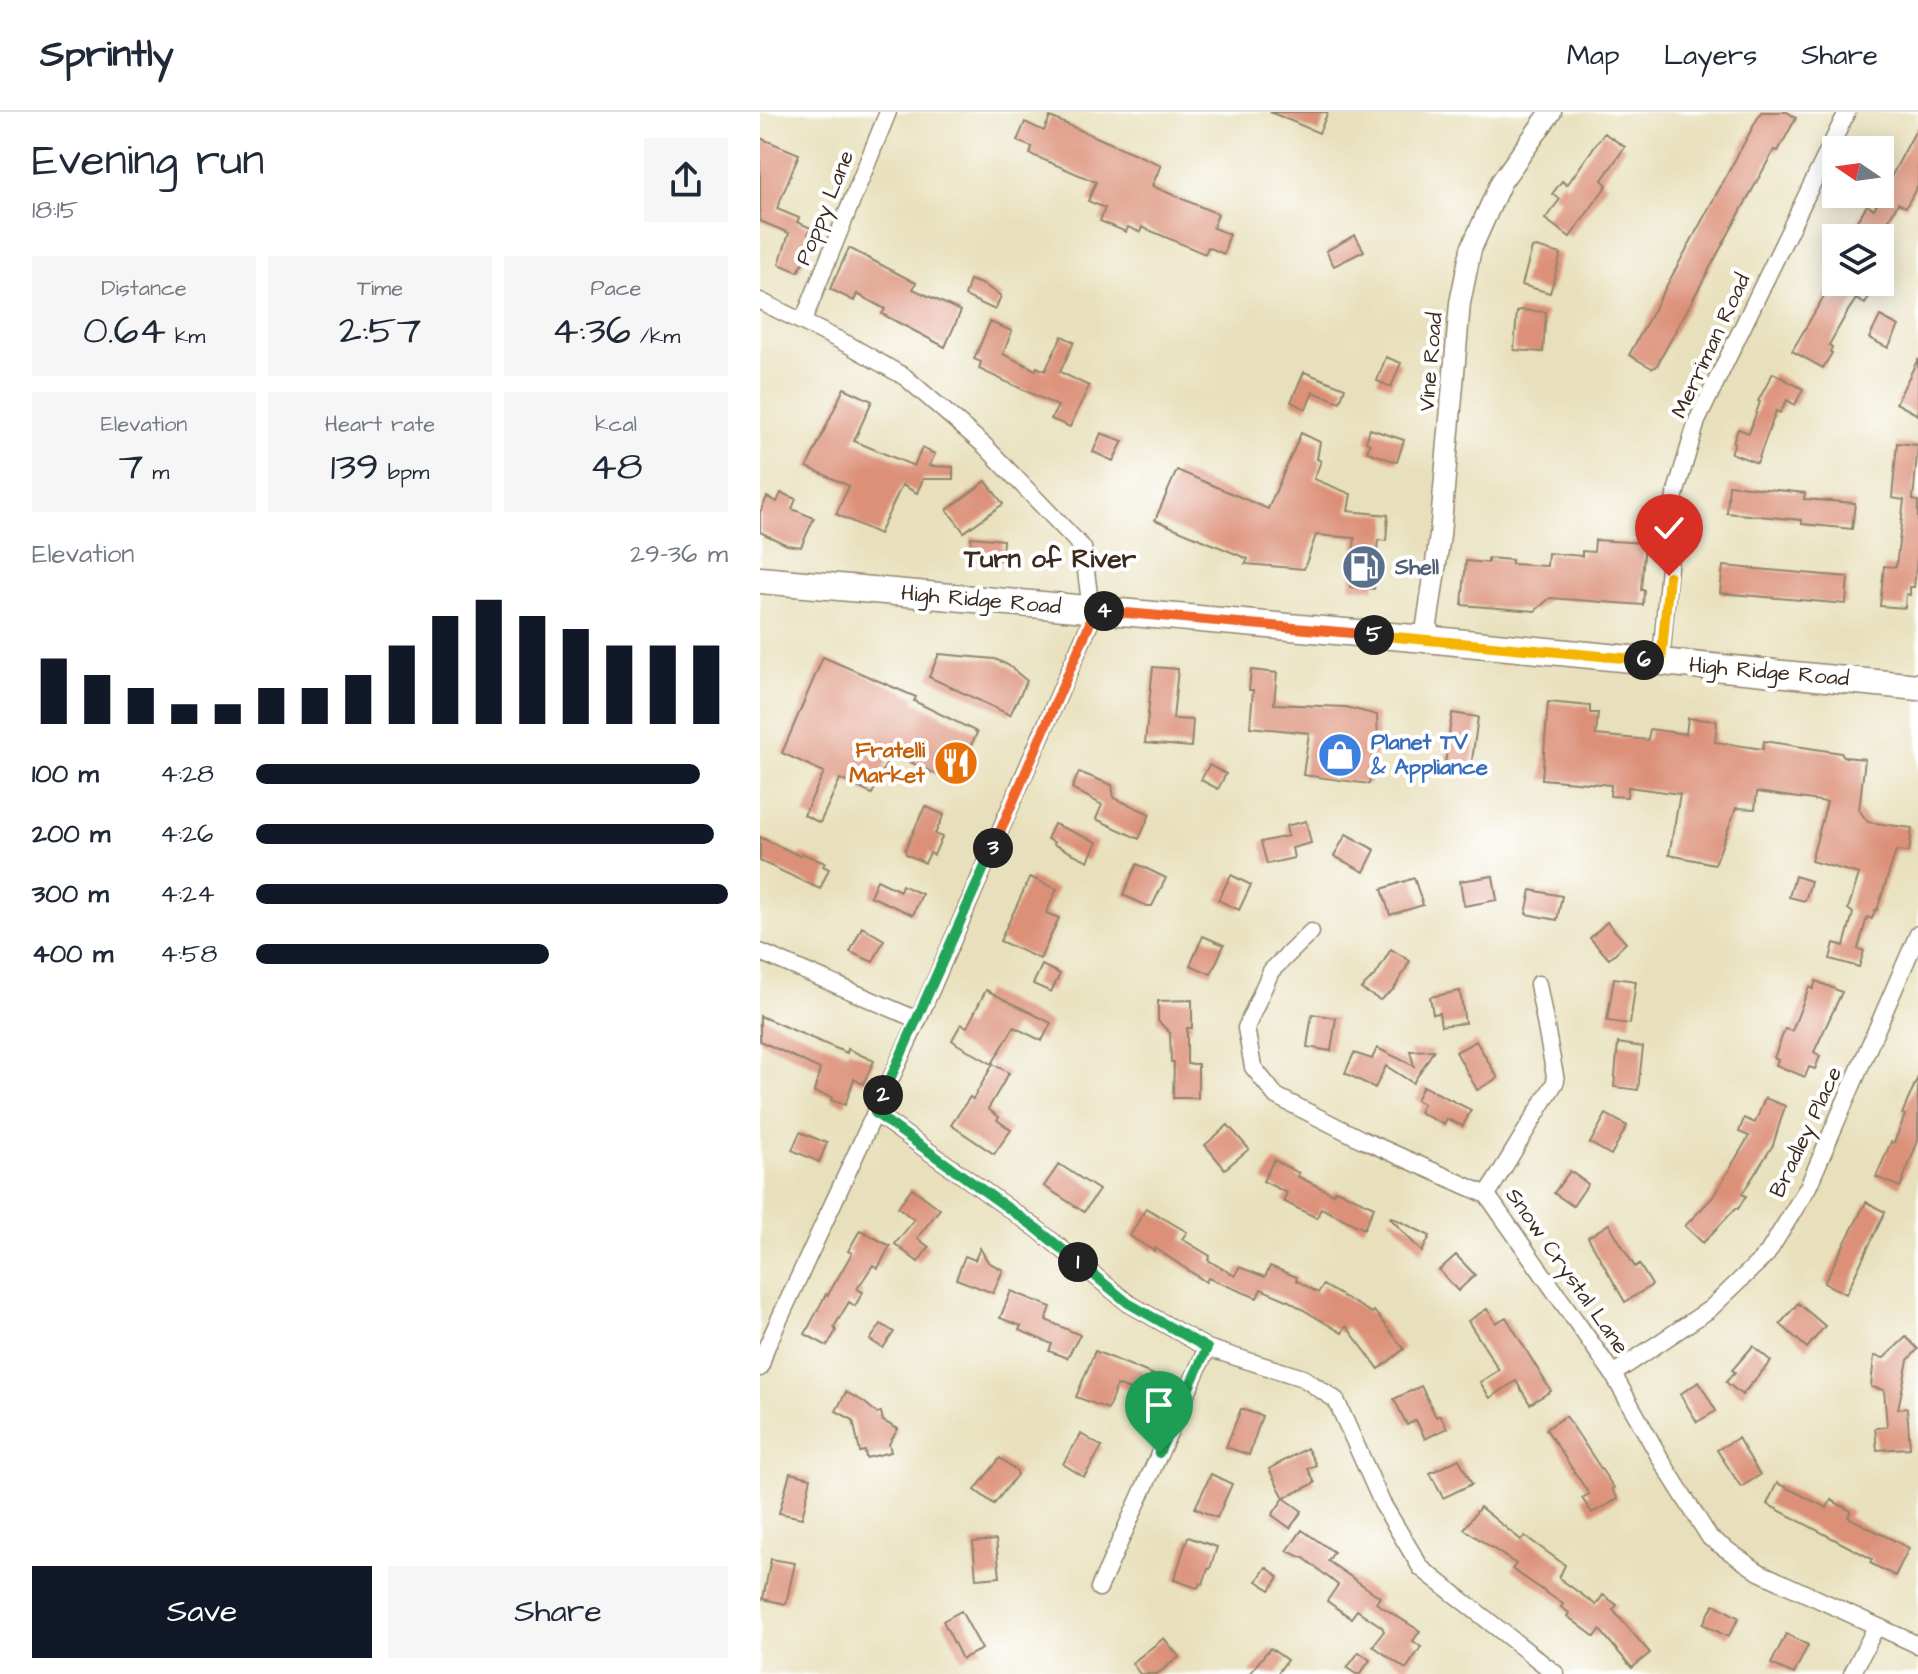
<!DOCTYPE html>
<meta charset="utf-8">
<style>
:root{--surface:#fff;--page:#f6f6f7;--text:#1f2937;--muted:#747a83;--line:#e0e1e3;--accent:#111827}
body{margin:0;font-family:"Architects Daughter",sans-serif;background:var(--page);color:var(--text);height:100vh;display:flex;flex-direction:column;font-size:30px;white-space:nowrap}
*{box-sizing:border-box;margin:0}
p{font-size:26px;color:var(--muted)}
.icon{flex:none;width:44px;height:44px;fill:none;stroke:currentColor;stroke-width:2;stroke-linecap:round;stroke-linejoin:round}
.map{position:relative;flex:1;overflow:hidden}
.details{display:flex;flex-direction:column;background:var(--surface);width:760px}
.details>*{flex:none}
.needle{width:52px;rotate:283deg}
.buttons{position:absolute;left:1062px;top:24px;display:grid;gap:16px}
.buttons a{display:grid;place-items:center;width:72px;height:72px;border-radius:0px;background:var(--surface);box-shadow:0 4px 20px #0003;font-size:40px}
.pin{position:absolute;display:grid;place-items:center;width:68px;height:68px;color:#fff;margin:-82px -34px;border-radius:50% 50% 50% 0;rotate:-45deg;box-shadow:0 0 8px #0007}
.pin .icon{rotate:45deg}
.km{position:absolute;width:40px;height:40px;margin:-20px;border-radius:50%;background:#222;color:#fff;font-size:22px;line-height:40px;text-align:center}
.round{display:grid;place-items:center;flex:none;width:84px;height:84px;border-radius:0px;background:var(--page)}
.overview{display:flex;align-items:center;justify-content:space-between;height:136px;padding:0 32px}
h1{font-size:44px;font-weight:600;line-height:60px}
.figures{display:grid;grid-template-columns:repeat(3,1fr);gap:12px;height:136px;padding:8px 32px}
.figures div{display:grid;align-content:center;border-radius:0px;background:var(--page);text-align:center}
.figures b{font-size:40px;font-weight:600}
.figures small{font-size:22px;font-weight:400}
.figures p{font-size:22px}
.chart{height:224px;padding:16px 32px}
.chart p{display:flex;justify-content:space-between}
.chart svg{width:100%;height:144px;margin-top:8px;stroke:var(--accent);stroke-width:6}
.primary-button{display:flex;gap:16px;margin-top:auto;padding:16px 32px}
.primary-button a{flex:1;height:92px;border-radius:0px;background:var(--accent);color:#fff;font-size:32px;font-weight:600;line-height:92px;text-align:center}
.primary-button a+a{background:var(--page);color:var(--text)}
ul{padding:0 32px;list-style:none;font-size:26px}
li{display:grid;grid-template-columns:128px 96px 1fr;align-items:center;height:60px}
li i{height:20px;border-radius:10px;background:var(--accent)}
header{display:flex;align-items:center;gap:48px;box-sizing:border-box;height:112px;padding:0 40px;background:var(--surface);border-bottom:2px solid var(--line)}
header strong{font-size:38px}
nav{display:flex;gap:44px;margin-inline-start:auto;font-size:28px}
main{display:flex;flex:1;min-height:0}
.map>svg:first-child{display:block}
</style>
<header>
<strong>Sprintly</strong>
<nav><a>Map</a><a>Layers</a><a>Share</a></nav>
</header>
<main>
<section class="details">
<div class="overview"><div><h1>Evening run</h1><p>18:15</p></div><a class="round"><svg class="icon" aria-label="share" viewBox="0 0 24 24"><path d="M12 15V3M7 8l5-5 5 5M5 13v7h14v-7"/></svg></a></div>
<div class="figures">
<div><p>Distance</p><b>0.64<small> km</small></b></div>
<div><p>Time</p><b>2:57</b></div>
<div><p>Pace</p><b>4:36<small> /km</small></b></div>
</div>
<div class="figures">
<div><p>Elevation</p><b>7<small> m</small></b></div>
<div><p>Heart rate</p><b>139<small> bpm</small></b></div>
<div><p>kcal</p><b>48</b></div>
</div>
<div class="chart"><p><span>Elevation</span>29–36 m</p>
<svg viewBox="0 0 160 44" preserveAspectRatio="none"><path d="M5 44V24M15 44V29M25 44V33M35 44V38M45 44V38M55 44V33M65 44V33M75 44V29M85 44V20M95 44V11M105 44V6M115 44V11M125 44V15M135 44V20M145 44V20M155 44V20"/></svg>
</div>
<ul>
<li><b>100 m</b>4:28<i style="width:94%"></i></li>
<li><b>200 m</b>4:26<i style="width:97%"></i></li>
<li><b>300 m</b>4:24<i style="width:100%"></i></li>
<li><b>400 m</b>4:58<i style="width:62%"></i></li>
</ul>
<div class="primary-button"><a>Save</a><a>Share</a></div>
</section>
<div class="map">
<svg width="1158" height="1562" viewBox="0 0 1158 1562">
<rect width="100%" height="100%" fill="#fff"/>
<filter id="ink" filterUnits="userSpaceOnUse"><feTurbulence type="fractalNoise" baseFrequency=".0125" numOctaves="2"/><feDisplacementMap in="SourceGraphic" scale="16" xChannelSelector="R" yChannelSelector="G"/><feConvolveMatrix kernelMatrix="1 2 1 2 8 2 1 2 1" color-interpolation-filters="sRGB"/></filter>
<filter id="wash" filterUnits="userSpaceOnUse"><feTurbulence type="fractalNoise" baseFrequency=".006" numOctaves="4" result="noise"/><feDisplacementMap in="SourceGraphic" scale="32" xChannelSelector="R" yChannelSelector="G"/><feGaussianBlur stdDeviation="1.8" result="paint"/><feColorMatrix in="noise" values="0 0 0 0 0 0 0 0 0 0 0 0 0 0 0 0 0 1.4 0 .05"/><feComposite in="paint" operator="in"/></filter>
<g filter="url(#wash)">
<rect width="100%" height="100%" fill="#e8e0bc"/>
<g id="blocks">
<path fill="#dc9078" d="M510,0H568L559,21Z
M1001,0H1027L1036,6L1018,39L1014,38L896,255L892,256L869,243Z
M290,5L401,53L392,74L458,102L453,116L469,122L464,142L448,135L445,142L382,115L380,120L368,115L366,120L340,109L345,96L328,89L336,70L270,42L272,35L257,29L265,10L284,19Z
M1158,14V73L1146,95L1138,91L1119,126H1086L1107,93L1114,97Z
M844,21L865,35L842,68L847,73L810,125L785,107L800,87L792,82L802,69L807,73Z
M0,26L39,42L17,97L39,106L37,110L51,116L48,122L56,126L38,160L19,152L29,121L0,109Z
M595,123L604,139L574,154L566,139Z
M776,135L801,142L790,181L762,173L772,136Z
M89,136L156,171L153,177L201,199L185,235L122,202L125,197L97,182L94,189L70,177Z
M210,168L224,173L241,184L235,198L205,184Z
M1072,170H1117L1105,192L1096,187L1088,199L1069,233L1072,235L1070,240L1072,241L1063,256L1032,239Z
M760,198L786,200L783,240L754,238L757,200Z
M1120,204L1139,214L1128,236L1109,226Z
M230,210L252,219L243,242L276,258L277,255L285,259L302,224L314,230L300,260L329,274L310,315L291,307L298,294L219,257L221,250L214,247Z
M626,245L641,251L631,275L617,269Z
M1158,247V303L1136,291Z
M544,260L585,276L580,290L553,280L546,297L531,290Z
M1013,261L1043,277L1035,293L1027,288L1020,301L1016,299L997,351L971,341L975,331L973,330L978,317L989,321L1000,290L998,289Z
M84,276L112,289L94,329L154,354L162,336L175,342L169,354L193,355V367H163L157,381L142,373L119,422L76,402L89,374L47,355Z
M610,317L644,328L637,350L607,340L610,332L606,330Z
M341,321L363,329L353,349L333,340Z
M541,321L560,330L557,347L561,349L554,367L591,382L588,399L628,403L626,429L618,428L614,477L590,475L595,426L556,423L544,457L485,452L488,447L395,408L417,358L508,397Z
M1137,331L1158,333L1153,388L1158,389V437L1154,475H1150V483L1146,482L1145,496L1120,494L1124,454L1136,455L1144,388L1132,386Z
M226,369L243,392L204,420L187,398Z
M969,373L1045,381L1044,387L1095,391L1092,417L1042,412V408L967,401Z
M21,381L36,387L32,397L54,406L41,435L27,433L0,420V400L7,385L17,390Z
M211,425L243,428L242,448L210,446Z
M835,428L885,431L881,478H884L883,493L790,486L775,499L702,493L706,449L728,451V446L752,448V452L787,454L788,441L822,444V439L834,440Z
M963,454L1088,465L1086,492L960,481Z
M179,542L235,547L248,553L267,569L250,603L169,565Z
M63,545L156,585L154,589L215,619L217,621L193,670L131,641L112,682L80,667L60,711L44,703L64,660L22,641Z
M393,555L418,557L413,607L433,608L431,635L385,631Z
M491,558L517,561L514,592L586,595L617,603L618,630L609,672L543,663L549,621L490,615L493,578H489Z
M788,590L830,594V601H838L836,623L888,628L890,617L926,622L928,606L957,609L955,630L1003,637L1004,629L1081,641L1085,645L1105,647L1099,698L1108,710L1152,716L1149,740L1136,739L1117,798H1115L1112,807L1107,805L1098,837L1104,839L1099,855L1070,847L1074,831L1084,834L1093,801L1088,797L1099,762L1051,749L1067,690L997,680L995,697L976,696L955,752L909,743L920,682L868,675L867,685L850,684L851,673L782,667Z
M692,601L718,605L711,656L685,652Z
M449,653L466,662L458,677L441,668Z
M319,660L352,673L354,686L390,702L379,727L336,707L342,693L312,676Z
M165,694L184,703L175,722L182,725L174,743L170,741L165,751L146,742L145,738Z
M546,709L551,731L532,736L534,746L507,752L501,730L528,724L526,714Z
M294,712L337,730L328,749L293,732L294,730L287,727Z
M586,722L615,738L604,760L574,744Z
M0,725L40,744L41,741L65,751L63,754L69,757L60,777L0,749Z
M377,752L406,766L392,794H387L363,783Z
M471,763L491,773L479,798L458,788Z
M733,764L737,788L704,794L700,769Z
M1035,764L1051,769L1045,789L1029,785Z
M270,765L297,777L286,801L299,806L280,847L240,829Z
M654,766L663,793L630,803L622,777Z
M117,768L140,779L142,773L162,782L153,803L110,784Z
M771,778L802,784L797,808L766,802Z
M847,810L866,831L849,847L830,826Z
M102,815L124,828L113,850L90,840Z
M443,824L464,833L451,862L430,853Z
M631,837L650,849L634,877L620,888L601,877L617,861Z
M282,853L300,862L291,880L273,872Z
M854,866L876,869L870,912L847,909Z
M1056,869L1082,880L1054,940L1060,944L1055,957L1049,955L1045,965L1016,953L1018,948L1014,946L1025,917L1032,919L1049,875L1053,877Z
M226,878L291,911L282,929L254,915L232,952L197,932L192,928L201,912L207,915Z
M700,879L705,911L681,914L679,901L673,902L670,885Z
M432,888V916H427V952H438V986H413L414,950H411L410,921L398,909V889Z
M552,902L576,906L571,939L547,935Z
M0,904L87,941L88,937L114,949L103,972L94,967L85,993L71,988L72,985L54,980L60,957L0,929Z
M716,929L738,966L717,978L696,940Z
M858,931L883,935L878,978L854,975Z
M617,936L654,954L650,939L674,938L653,971L626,954L615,976L585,961L594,941L612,947Z
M233,952L249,961L228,997L239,1005L237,1008L251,1018L234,1042L191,1013L210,985L213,987Z
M1158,965V1029L1140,1075L1116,1065L1131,1030L1134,1031L1145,1003L1142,1002Z
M663,974L711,998L703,1014L687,1007L684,1013L659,1000L663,992L656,988Z
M1005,986L1025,994L1013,1033L982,1082L986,1084L978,1097L976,1096L943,1131L925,1114L953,1085L989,1024L979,1020L984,1006L995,1011Z
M846,1002L867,1014L851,1043L830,1031Z
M468,1013L489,1037L465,1057L445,1033Z
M40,1020L67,1031L59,1050L32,1038Z
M514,1048L539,1061L537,1064L573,1082L575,1078L586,1082L614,1095L604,1117L561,1096L557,1106L523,1089L527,1081L503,1069Z
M299,1052L339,1078L324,1100L284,1074Z
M810,1059L828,1072L813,1094L794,1081Z
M152,1076L180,1097L157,1126L169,1135L158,1150L135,1132L154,1108L138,1095Z
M1106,1090L1125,1100L1086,1182L1064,1171Z
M386,1096L427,1120L422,1127L450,1144L448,1148L475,1164L479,1155L505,1165L510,1154L537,1165L536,1168L558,1181L563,1173L612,1201L614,1199L644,1237L619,1257L586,1214L582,1221L527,1188L501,1177L497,1186L448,1166L446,1170L395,1136L394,1139L370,1124Z
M631,1105L670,1124L662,1140L630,1106Z
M849,1112L875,1155L879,1152L892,1173L865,1190L828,1125Z
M100,1118L130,1134L118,1156L113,1153L97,1177L103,1180L95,1194L89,1190L74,1215L76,1219L67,1234L45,1222L66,1182L68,1183L92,1141L88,1139Z
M220,1136L228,1150L243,1158L233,1181L196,1167L205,1144L215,1148Z
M696,1143L715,1163L698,1179L679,1158Z
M251,1179L291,1195L286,1208L320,1223L307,1246L289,1239L292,1232L259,1218L261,1214L240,1206Z
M1038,1191L1065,1214L1047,1236L1020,1212Z
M727,1197L736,1211L746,1205L791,1279L770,1292L756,1269L730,1286L720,1270L739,1258L708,1209Z
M121,1212L134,1220L123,1236L110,1228Z
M1146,1225L1158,1237L1148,1248L1138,1297L1147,1296L1150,1336L1117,1338L1115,1316L1127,1315L1124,1278L1111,1275L1114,1244L1124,1246Z
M993,1234L1011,1249L982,1283L966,1270L975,1260L972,1258Z
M335,1239L394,1263L385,1284L357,1273L348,1297L316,1285Z
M939,1270L956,1299L937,1310L920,1282Z
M661,1274L676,1305L680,1303L687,1316L665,1327L656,1308L647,1313L634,1287Z
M86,1280L104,1290L117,1301L121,1300L123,1309L138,1317L129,1332L131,1340L106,1346L105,1339L100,1340L93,1308L76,1299Z
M481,1297L502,1304L489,1343L466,1335Z
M806,1304L854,1376L852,1377L858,1387L832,1401L822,1386L829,1382L786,1317Z
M321,1322L342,1335L324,1365L303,1352Z
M978,1326L1000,1363L981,1375L957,1338Z
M547,1336L556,1353L548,1357L555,1371L524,1386L509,1357Z
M240,1346L257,1359V1363L234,1392L215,1378Z
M699,1347L712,1372L683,1386L670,1361Z
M30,1361L51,1366L42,1406L19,1401Z
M451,1362L472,1372L457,1406L435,1396Z
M1017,1371L1067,1396L1071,1388L1091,1399L1088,1405L1149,1436L1135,1464L1110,1451L1112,1447L1007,1392Z
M524,1386L542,1399L530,1416L512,1403Z
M720,1395L761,1428L765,1424L805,1453L799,1466L836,1493L843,1483L857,1493L853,1498L890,1541L872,1556L840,1518L835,1525L807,1504L809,1501L801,1495L803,1492L752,1457L756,1452L704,1417Z
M542,1418L574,1440L568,1449L620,1485L616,1491L660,1519L653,1529L661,1535L646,1557L613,1534L624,1519L622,1515L597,1498L591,1506L567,1489L578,1473L544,1446L527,1439Z
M428,1425L457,1435L450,1457H448L443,1472L440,1471L438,1476L414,1468Z
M236,1428L240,1465L216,1467L213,1430Z
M11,1447L35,1451L26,1492L3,1487Z
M506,1455L519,1465L510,1478L497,1469Z
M954,1492L979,1506L968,1525L943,1512Z
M201,1499L222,1537L202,1547L183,1509Z
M1026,1522L1048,1533L1034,1562L1011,1552Z
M404,1526L419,1545L397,1562H380L372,1551Z
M510,1536L527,1548L517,1562H489Z
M599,1540L610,1548L600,1562H596L587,1556Z"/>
</g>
</g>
<g filter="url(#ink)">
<use href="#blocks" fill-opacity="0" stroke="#92856d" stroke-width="2"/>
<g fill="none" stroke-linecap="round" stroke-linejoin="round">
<g stroke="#92856d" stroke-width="19">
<path id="minor" d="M0,189L89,233L145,265L225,334L323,436L331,498L330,511L158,908L6,1236L0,1256
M43,209L128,0
M901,550L915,383L937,309L1087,0
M551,820L511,859L486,916L493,955L516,984L601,1027L727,1083L853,1262L904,1353L950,1426L999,1460L1158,1533
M0,840L158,908
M115,1001L276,1116L368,1191L447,1236L543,1266L576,1288L622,1391L661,1456L796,1562
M727,1083L796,969L778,872
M853,1262L950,1197L1007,1142L1048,1075L1158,822
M339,1476L447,1236
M1092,1562L1116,1515"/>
</g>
<g stroke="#92856d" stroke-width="23">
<path id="tertiary" d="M665,527L680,423L700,191L711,137L741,70L791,0"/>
</g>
<g stroke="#92856d" stroke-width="29">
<path id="primary" d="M0,468L665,527L1158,575"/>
</g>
<use href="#minor" stroke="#fff" stroke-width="16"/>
<use href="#tertiary" stroke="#fff" stroke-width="20"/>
<use href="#primary" stroke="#fff" stroke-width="26"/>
</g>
</g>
<g fill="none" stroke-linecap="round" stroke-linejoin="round" filter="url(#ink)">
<g stroke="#fff" stroke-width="16">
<path id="split-1" d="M318,1150L368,1191L447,1236L399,1341"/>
</g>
<g stroke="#fff" stroke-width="16">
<path id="split-2" d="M123,983L115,1001L276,1116L318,1150"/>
</g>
<g stroke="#fff" stroke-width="16">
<path id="split-3" d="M123,983L233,736"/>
</g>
<g stroke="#fff" stroke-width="16">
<path id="split-4" d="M233,736L330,511L331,498L344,499"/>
</g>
<g stroke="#fff" stroke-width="16">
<path id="split-5" d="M344,499L614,523"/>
</g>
<g stroke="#fff" stroke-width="16">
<path id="split-6" d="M614,523L884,548"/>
</g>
<g stroke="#fff" stroke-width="16">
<path id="split-7" d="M884,548L901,550L909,464"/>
</g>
<use href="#split-1" stroke="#22a559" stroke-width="10"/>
<use href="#split-2" stroke="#22a559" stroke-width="10"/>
<use href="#split-3" stroke="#22a559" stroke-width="10"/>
<use href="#split-4" stroke="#f0652b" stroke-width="10"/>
<use href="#split-5" stroke="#f0652b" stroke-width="10"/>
<use href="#split-6" stroke="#f5b400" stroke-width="10"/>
<use href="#split-7" stroke="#f5b400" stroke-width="10"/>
</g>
<defs>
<g id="fuel-disc" transform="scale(2.3)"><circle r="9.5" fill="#5c6f8a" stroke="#fff"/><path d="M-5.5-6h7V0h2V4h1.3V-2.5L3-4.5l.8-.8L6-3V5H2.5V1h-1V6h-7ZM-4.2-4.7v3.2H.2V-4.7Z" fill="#fff"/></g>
<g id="shop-disc" transform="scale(2.3)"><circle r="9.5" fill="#3f7fe0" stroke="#fff"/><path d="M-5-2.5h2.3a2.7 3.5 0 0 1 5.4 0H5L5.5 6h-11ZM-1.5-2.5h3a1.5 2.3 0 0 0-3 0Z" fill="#fff"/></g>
<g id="restaurant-disc" transform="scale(2.3)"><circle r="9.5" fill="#e8710a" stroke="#fff"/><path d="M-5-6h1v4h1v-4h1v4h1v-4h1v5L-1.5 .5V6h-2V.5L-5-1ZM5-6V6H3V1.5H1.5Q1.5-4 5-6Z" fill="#fff"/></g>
</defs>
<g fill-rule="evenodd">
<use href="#fuel-disc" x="604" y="455"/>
<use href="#shop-disc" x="580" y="643"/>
<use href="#restaurant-disc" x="196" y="651"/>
</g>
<g text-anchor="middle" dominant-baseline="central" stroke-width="8" stroke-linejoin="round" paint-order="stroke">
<g font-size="22" fill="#3b2a1e" stroke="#fff">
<text transform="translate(65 96) rotate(-68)">Poppy Lane</text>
<text transform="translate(951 234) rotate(-65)">Merriman Road</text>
<text transform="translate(671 250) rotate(-85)">Vine Road</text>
<text transform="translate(221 488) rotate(5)">High Ridge Road</text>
<text transform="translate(1009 560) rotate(5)">High Ridge Road</text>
<text transform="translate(1046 1020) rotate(-65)">Bradley Place</text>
<text transform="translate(807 1159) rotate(55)">Snow Crystal Lane</text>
</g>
<g font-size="22" font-weight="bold" fill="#4e5e75" stroke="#fff" text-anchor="start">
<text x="635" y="455">Shell</text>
</g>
<g font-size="22" font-weight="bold" fill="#366cbe" stroke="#fff" text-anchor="start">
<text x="611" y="630">Planet TV<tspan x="611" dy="25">&amp; Appliance</tspan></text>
</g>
<g font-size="22" font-weight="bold" fill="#c56008" stroke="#fff" text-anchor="end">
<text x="165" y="638">Fratelli<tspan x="165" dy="25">Market</tspan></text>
</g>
<g font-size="26" font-weight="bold" fill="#3b2a1e" stroke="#fff">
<text x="290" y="447">Turn of River</text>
</g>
</g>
</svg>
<div class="buttons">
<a><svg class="needle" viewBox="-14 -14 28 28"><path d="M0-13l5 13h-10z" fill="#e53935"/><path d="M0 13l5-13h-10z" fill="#747a83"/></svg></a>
<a><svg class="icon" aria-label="layers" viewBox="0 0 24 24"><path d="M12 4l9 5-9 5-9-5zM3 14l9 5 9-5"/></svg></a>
</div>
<div class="pin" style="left:399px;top:1341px;background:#1e9e55"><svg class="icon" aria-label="arrive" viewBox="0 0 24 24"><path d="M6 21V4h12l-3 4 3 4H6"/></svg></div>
<div class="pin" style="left:909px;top:464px;background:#d93025"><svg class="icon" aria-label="check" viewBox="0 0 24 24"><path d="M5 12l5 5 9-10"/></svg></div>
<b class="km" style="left:318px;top:1150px">1</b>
<b class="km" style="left:123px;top:983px">2</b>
<b class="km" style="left:233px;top:736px">3</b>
<b class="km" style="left:344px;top:499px">4</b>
<b class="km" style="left:614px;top:523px">5</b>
<b class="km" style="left:884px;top:548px">6</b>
</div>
</main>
